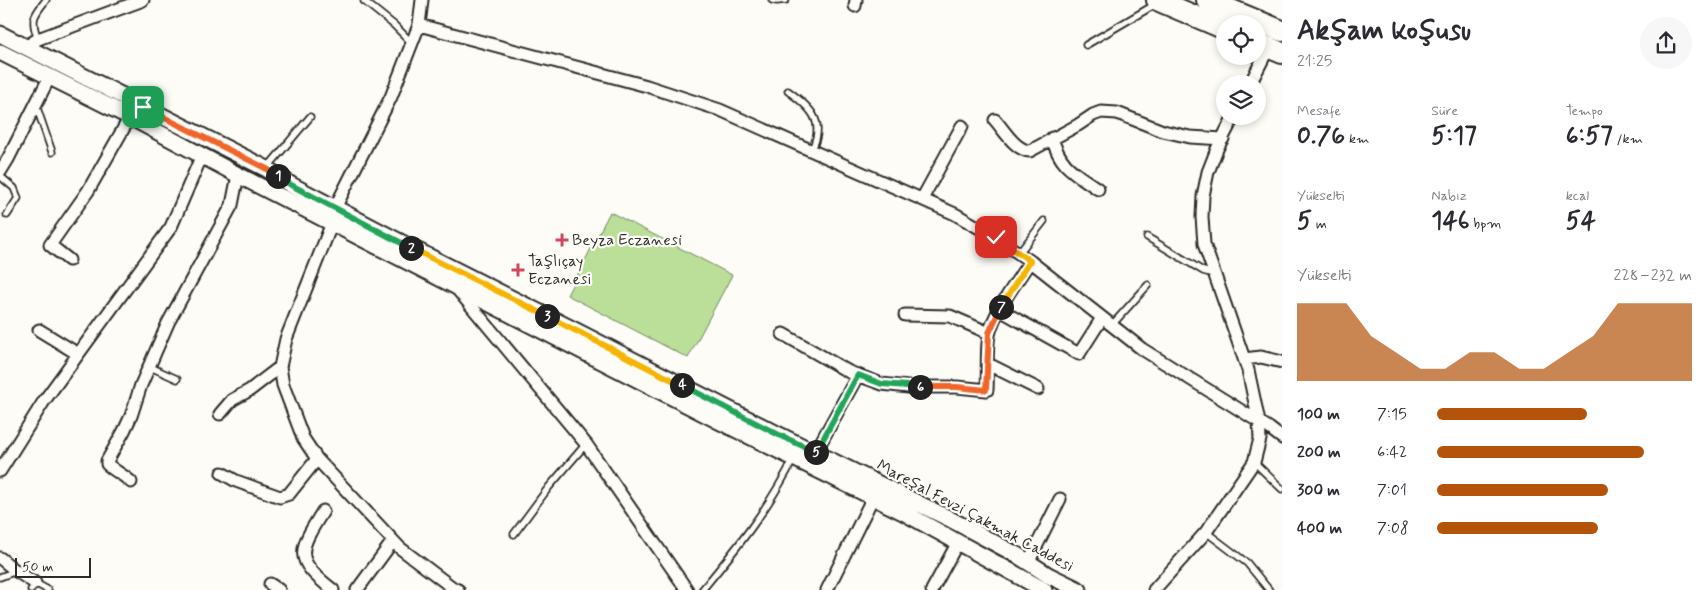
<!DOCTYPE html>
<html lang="tr">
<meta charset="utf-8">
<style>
:root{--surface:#fff;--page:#f7f7f7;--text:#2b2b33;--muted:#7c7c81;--accent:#b45309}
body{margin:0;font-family:Mynerve,sans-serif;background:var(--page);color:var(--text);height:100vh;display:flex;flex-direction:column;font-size:19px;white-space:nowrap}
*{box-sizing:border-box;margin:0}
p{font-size:16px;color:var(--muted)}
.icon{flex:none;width:28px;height:28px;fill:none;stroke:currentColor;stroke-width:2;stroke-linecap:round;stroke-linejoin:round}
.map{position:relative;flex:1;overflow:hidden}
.panel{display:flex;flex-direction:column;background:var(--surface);width:425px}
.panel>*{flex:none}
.buttons{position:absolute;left:1216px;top:15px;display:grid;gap:10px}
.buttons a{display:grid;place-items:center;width:50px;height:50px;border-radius:50%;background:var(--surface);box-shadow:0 2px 8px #0003;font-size:25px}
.scale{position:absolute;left:15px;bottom:12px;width:76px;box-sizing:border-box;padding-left:5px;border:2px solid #2b2b2b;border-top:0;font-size:14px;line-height:18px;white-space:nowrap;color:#2b2b2b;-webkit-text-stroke:4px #fdfcf7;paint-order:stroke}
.pin{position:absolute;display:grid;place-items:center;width:42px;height:42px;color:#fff;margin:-21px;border-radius:10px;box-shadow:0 2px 8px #0006}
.km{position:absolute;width:25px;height:25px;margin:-12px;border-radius:50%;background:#222;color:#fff;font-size:14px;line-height:25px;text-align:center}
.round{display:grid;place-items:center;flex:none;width:52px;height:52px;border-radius:26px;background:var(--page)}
.summary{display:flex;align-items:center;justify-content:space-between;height:85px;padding:0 15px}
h1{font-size:28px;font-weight:700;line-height:38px}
.metrics{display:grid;grid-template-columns:repeat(3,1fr);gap:8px;height:85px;padding:5px 15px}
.metrics div{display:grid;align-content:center}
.metrics b{font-size:25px;font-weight:700}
.metrics small{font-size:14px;font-weight:400}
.metrics p{font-size:14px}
.chart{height:140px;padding:10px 15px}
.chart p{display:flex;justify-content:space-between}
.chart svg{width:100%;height:90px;margin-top:5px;fill:var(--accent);opacity:.7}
ul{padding:0 15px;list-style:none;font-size:16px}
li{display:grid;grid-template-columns:80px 60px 1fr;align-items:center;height:38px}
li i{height:12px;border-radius:6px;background:var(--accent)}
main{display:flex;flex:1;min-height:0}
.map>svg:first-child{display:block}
</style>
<main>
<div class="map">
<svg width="1282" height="590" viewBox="0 0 1282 590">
<rect width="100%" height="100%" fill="#fdfcf7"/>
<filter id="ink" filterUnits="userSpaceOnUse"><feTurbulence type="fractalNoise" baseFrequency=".02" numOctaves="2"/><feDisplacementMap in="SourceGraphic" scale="10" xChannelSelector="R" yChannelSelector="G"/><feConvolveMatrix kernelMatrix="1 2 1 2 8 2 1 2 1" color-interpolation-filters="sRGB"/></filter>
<g filter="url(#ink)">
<path fill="#bbdf99" stroke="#738562" d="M610,212L732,275L688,358L567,295Z"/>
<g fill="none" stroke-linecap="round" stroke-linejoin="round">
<g stroke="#2b2b2b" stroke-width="9">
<path id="service" d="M772,0L777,1L786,0
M364,1L394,25L412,43
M38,39C30,19 34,15 46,0
M1086,45L1156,4
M788,91C810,107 826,121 812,149
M36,105L52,152
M268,167L310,117
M0,176L14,188L18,198L7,215
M1147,237L1203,271L1214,274
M1019,253L1044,221
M1111,326L1148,285
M148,366L177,379
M1254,462L1282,489
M1206,532L1247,563L1269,590
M514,534L549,487L586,444
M0,577L16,571
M31,590L35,583L48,590
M702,590C737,548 769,508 794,458"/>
</g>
<g stroke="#2b2b2b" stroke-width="15">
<path id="minor" d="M422,0L419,25L391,97L335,208L332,223L286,339L280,367L283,385L303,438L317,459L400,548L453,588L458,590
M855,6L856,0
M419,25L647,86L720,110L955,214L995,237L1030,261L1142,349L1269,428L1282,438
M25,47L38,39L143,0
M1250,84L1271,43
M995,120C1004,130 1016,151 1030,151L1078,125L1093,115L1101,112L1117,113L1163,131L1190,137L1223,139
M1052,138C1061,168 1074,172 1098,189
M0,172L8,159L49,78
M922,199L962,126
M69,260L50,245L88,191L130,117
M457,289L586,444L687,590
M1000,310L1079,354L1102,318
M905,315L950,316L989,333
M39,330L78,354
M783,334L849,372L882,384L908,387H957L987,390C988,373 986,350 989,335C994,311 1017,282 1030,261
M1244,359L1261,357L1282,362
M988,364L1038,389
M220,414L232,400L250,390L280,367
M815,453L858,375
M0,471L44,401L171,227L202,155
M222,473L236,481L280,497L289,494L317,459
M131,482C124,475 114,471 107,464V461L124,431L131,416L141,385L168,323L232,205L238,175
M323,511C298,551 293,559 333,590
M0,558L16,571L35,583
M1028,563L1060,499
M270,584L279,590
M357,590L393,541
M827,590L873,497
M932,590L958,542
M1154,590L1206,532L1254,462L1260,439L1259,422L1248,370L1204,244L1202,217L1203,196L1208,172L1217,149L1234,116"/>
</g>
<g stroke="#2b2b2b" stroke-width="19">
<path id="tertiary" d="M0,34L267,169L291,185L394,239L580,333L779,435L948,518L1017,555L1048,575L1079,590
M0,52L130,117L238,175L719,421L903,512L1044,590"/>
</g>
<g stroke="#2b2b2b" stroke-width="24">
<path id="trunk" d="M1157,0L1225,29
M1207,0L1282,31
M1258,43L1282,53"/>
</g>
<use href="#service" stroke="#fdfcf7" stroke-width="5.5"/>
<use href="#minor" stroke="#fdfcf7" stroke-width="11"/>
<use href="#tertiary" stroke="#fdfcf7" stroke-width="15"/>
<use href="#trunk" stroke="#fdfcf7" stroke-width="20"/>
</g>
</g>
<g fill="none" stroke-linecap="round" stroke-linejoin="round" filter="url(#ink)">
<g stroke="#fff" stroke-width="10">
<path id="split-1" d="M143,107L267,169L278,176"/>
</g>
<g stroke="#fff" stroke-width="10">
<path id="split-2" d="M278,176L291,185L411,248"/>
</g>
<g stroke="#fff" stroke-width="10">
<path id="split-3" d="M411,248L547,316"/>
</g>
<g stroke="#fff" stroke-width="10">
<path id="split-4" d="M547,316L682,385"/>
</g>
<g stroke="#fff" stroke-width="10">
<path id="split-5" d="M682,385L779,435L816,452"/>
</g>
<g stroke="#fff" stroke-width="10">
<path id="split-6" d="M816,452L858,375L882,384L920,387"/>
</g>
<g stroke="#fff" stroke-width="10">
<path id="split-7" d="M920,387H957L986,390L989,333L1001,307"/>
</g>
<g stroke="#fff" stroke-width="10">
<path id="split-8" d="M996,237L1030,261L1001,307"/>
</g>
<use href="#split-1" stroke="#f0652b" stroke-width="6"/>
<use href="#split-2" stroke="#22a559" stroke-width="6"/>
<use href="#split-3" stroke="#f5b400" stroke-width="6"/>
<use href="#split-4" stroke="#f5b400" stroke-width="6"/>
<use href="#split-5" stroke="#22a559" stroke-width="6"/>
<use href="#split-6" stroke="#22a559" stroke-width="6"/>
<use href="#split-7" stroke="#f0652b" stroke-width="6"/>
<use href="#split-8" stroke="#f5b400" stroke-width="6"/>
</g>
<g fill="#d1495b" stroke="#fdfcf7" stroke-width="2">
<path d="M559.5 232.5h5v5h5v5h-5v5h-5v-5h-5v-5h5z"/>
<path d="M515.5 262.5h5v5h5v5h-5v5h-5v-5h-5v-5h5z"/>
</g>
<g text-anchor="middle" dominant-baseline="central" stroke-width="4.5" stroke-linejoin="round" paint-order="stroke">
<g font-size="16" fill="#2b2b2b" stroke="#fdfcf7" text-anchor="start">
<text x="572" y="240">Beyza Eczanesi</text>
<text x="528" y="261">Taşlıçay<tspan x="528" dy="18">Eczanesi</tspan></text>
</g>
<g font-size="16" fill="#2b2b2b" stroke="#fdfcf7">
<text transform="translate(975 516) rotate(28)">Mareşal Fevzi Çakmak Caddesi</text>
</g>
</g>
</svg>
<div class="buttons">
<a><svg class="icon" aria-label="locate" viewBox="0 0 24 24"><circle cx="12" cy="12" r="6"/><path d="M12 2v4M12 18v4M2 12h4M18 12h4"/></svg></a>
<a><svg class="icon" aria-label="layers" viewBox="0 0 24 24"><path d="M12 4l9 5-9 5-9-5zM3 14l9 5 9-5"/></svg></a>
</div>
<div class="scale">50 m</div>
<div class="pin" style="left:143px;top:107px;background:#1e9e55"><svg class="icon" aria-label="arrive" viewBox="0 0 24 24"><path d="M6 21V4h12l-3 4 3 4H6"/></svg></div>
<div class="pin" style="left:996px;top:237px;background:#d93025"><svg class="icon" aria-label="check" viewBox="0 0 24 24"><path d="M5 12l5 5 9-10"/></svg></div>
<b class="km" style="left:278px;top:176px">1</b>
<b class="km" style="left:411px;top:248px">2</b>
<b class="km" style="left:547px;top:316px">3</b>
<b class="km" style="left:682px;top:385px">4</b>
<b class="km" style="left:816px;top:452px">5</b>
<b class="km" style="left:920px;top:387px">6</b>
<b class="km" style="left:1001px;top:307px">7</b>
</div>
<section class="panel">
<div class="summary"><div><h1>Akşam koşusu</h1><p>21:25</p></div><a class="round"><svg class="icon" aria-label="share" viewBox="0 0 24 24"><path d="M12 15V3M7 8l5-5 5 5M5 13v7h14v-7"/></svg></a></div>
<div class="metrics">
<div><p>Mesafe</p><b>0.76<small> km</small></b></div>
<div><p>Süre</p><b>5:17</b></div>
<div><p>Tempo</p><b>6:57<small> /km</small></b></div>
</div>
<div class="metrics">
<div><p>Yükselti</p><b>5<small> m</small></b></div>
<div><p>Nabız</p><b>146<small> bpm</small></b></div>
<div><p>kcal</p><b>54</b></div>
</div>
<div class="chart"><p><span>Yükselti</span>228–232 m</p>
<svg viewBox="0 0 160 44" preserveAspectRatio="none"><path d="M0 44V6L10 6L20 6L30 22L40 30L50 38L60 38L70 30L80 30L90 38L100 38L110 30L120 22L130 6L140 6L150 6L160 6V44z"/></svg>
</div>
<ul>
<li><b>100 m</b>7:15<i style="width:59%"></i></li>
<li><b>200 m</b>6:42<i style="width:81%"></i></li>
<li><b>300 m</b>7:01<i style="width:67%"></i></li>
<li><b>400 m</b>7:08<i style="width:63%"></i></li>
</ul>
</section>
</main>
